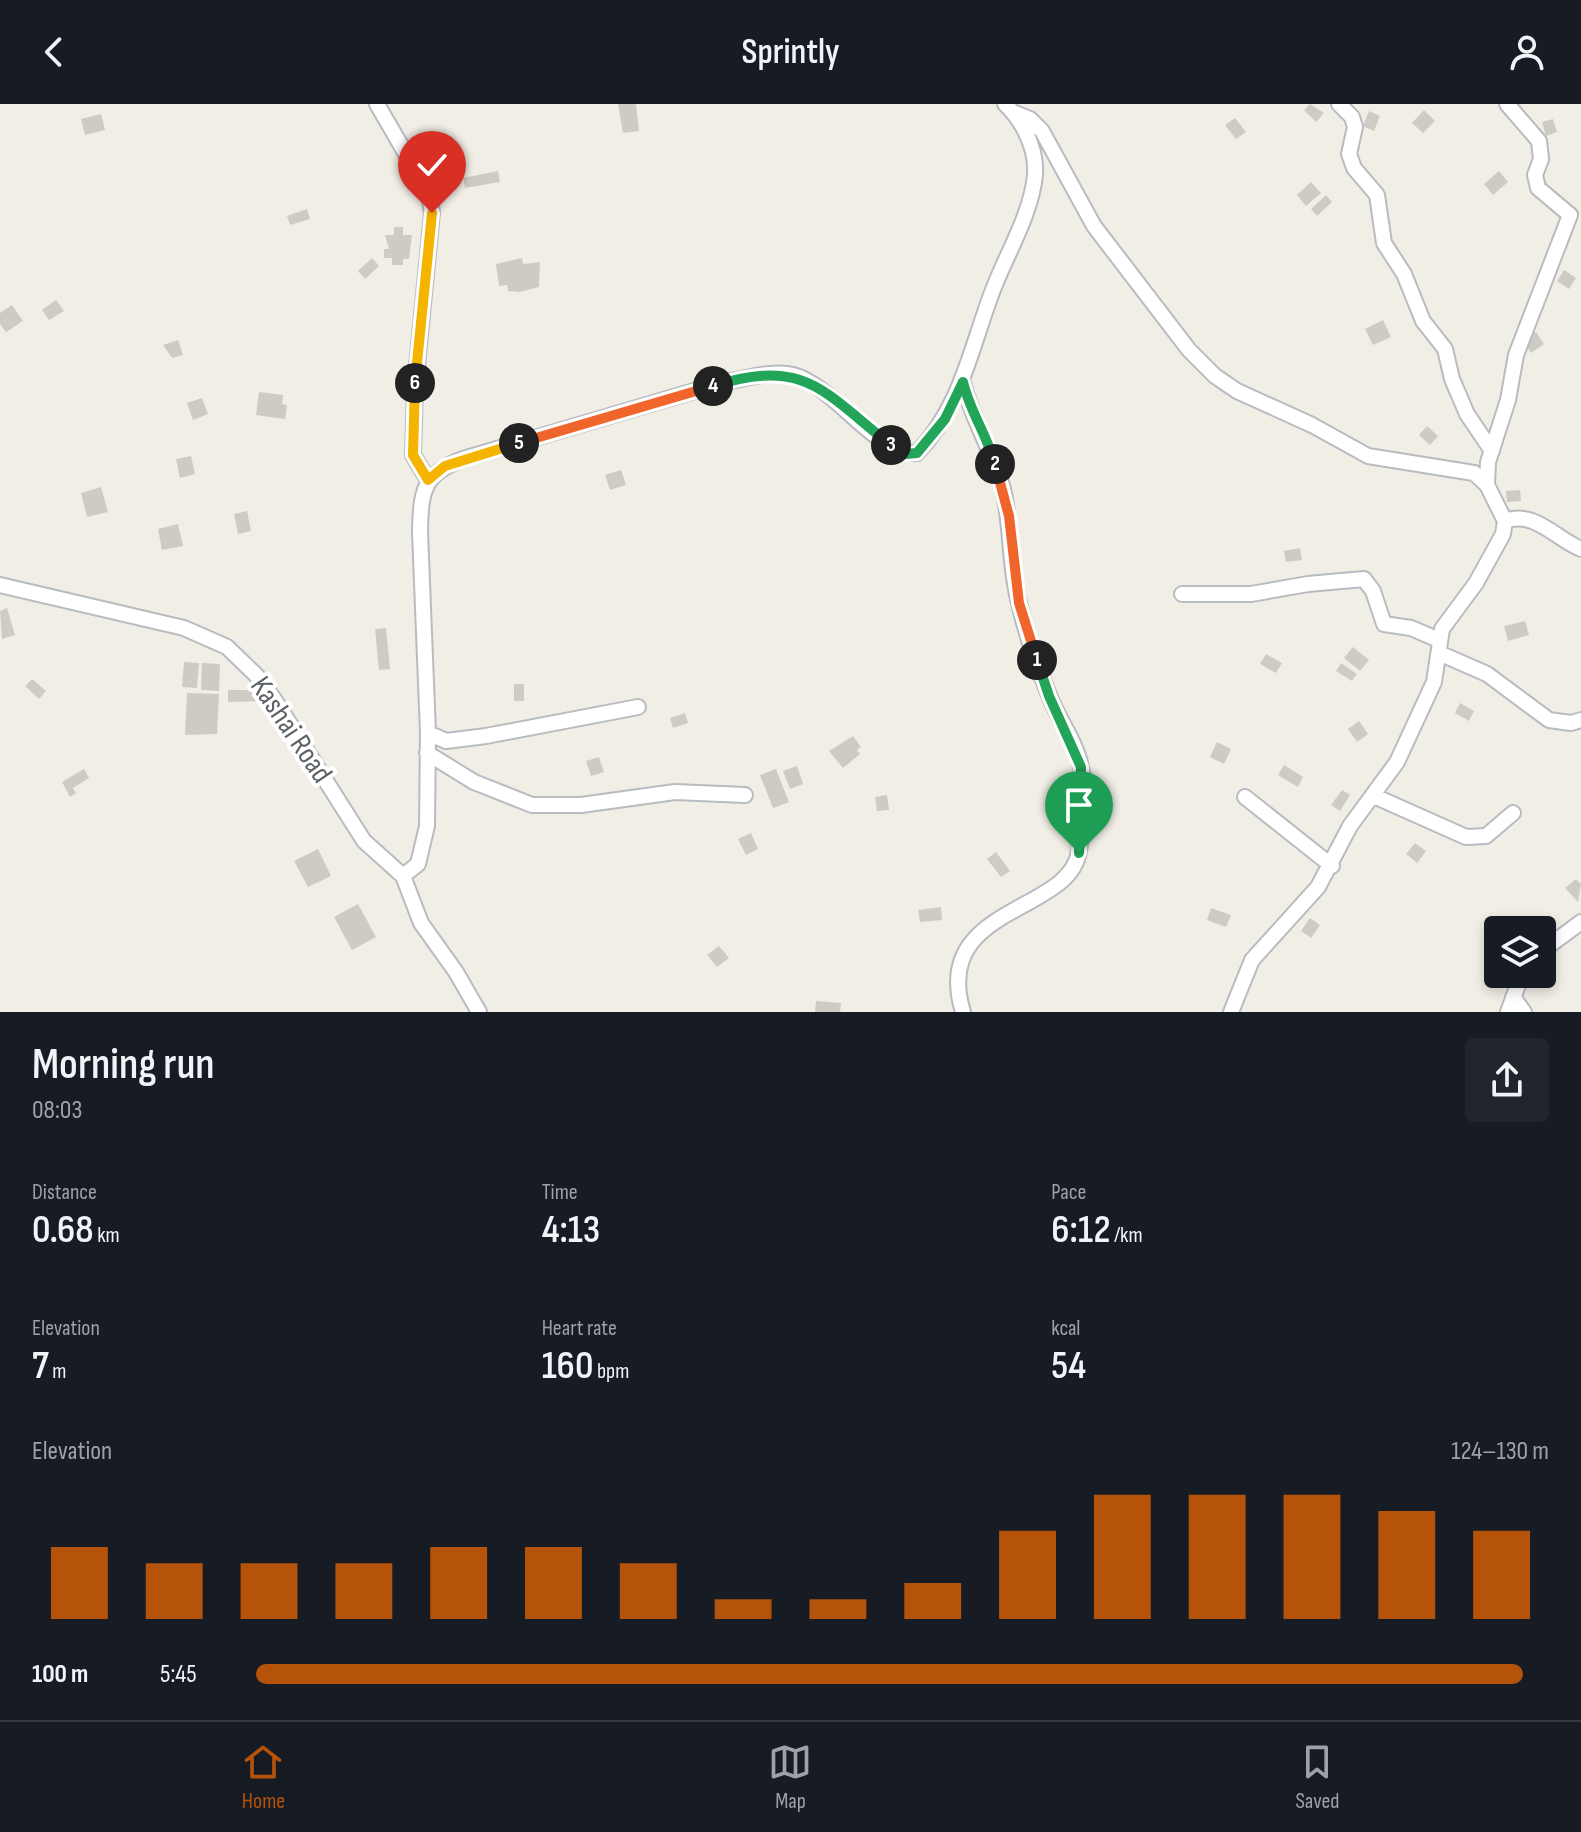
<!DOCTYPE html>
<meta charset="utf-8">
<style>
:root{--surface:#171b24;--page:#20242c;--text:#f1f3f6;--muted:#9ea1a6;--line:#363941;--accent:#b45309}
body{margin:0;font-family:"Sofia Sans Condensed",sans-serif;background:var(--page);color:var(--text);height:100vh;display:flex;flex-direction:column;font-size:30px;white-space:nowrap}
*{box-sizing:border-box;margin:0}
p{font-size:26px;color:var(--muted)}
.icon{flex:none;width:44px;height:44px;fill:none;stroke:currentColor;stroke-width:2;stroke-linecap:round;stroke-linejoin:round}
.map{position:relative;height:908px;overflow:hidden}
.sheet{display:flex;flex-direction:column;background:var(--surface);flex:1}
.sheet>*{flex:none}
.tools{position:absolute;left:1484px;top:812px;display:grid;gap:16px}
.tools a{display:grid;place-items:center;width:72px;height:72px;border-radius:8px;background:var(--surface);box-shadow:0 4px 12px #0003;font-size:40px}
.pin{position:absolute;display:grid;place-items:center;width:68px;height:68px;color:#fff;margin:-82px -34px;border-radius:50% 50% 50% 0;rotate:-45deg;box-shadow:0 0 8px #0007}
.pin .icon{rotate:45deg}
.km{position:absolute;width:40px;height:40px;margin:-20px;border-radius:50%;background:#222;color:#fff;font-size:22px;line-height:40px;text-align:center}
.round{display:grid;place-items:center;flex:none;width:84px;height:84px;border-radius:8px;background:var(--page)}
.headline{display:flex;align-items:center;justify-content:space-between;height:136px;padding:0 32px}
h1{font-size:44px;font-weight:600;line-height:60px}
.stats{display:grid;grid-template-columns:repeat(3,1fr);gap:12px;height:136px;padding:8px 32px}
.stats div{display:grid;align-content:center}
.stats b{font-size:40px;font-weight:600}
.stats small{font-size:22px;font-weight:400}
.stats p{font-size:22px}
.chart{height:224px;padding:16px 32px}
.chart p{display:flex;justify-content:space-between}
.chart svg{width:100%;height:144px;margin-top:8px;stroke:var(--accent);stroke-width:6}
ul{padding:0 32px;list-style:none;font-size:26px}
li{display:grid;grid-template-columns:128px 96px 1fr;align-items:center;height:60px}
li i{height:20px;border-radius:10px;background:var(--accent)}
header{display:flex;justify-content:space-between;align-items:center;height:104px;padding:0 32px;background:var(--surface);font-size:36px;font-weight:600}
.dock{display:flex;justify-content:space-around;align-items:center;height:112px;border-top:2px solid var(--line);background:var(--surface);font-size:22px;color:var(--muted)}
.dock a{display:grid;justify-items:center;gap:4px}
.dock .active{color:var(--accent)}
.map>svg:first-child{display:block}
</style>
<header><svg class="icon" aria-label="back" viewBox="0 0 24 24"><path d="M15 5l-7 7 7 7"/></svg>Sprintly<svg class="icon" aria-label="person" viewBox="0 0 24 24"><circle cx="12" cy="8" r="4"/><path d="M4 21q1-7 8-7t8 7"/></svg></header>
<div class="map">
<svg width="1581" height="908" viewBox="0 0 1581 908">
<rect width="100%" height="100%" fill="#f1eee6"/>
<path fill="#cecbc4" d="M618,0H636L639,27L623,29Z
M1310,0L1324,9L1316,18L1304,6Z
M1424,6L1435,17L1423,29L1412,19Z
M1369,7L1380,12L1374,27L1363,22Z
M101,10L105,26L85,31L81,15Z
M1235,14L1246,28L1236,35L1225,21Z
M1553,15L1557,28L1546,32L1542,18Z
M498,67L500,78L465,84L463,74Z
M1499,67L1508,78L1493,91L1484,80Z
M1311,78L1321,89L1306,102L1297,91Z
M1326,91L1332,98L1317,112L1311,105Z
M307,105L310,115L290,121L287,112Z
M394,123H403V131H412L409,155H403V161H392V154H384V145H389L385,131H394Z
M372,154L379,162L365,175L358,167Z
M522,154L523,160L540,158L539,183L520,188L508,187L507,181L499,182L496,160Z
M1564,166L1576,174L1569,185L1557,177Z
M56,196L64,207L49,216L42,206Z
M12,201L23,217L6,228L0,220V209Z
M1383,216L1391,233L1373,241L1365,225Z
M1536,228L1544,240L1531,249L1523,236Z
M178,236L183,251L172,254L163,241Z
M259,288L283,291L282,300L287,301L285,315L256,311Z
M202,294L208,310L193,316L187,299Z
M1427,322L1438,332L1430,341L1419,331Z
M191,352L195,370L180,374L176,355Z
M621,366L626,381L610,386L605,371Z
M101,383L108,408L87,413L81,389Z
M1520,386L1521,397L1507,398L1506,387Z
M247,407L251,427L238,430L234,410Z
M178,420L183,442L162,446L158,425Z
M1300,444L1302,456L1286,458L1284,447Z
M7,504L15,531L2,535L0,507Z
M1525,517L1529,531L1508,537L1504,522Z
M386,524L390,565L379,566L375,525Z
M1353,543L1369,556L1360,567L1344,554Z
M1266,550L1282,559L1276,569L1260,560Z
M184,558L199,559L197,584L182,583Z
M202,559L220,560L219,587L201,586Z
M1341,559L1357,570L1352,577L1336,567Z
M32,575L46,587L39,595L25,582Z
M514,580H524V597H514Z
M228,586H260V597L228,598Z
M187,589L219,590L217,630L185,631Z
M1460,599L1474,607L1469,617L1455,609Z
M685,609L688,619L673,624L670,614Z
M1359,617L1368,630L1357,638L1348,625Z
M853,632L861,643L857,646L860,650L843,664L829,647Z
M1217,638L1231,645L1224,660L1210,653Z
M599,653L604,668L591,672L586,657Z
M1284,661L1303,673L1298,683L1278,671Z
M797,662L803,680L790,685L783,667Z
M84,665L89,674L73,684L76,689L70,693L62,678Z
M776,665L789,698L773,704L760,671Z
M1342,686L1350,691L1340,707L1331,701Z
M887,691L889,706L877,707L875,693Z
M751,729L758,745L746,751L738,735Z
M1415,739L1426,747L1417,759L1406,750Z
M318,745L331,772L308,783L294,757Z
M996,748L1010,767L1001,773L987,755Z
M1576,775L1581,780L1578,798L1565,784Z
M358,800L376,833L352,846L334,813Z
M941,803L942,816L920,818L918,806Z
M1211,804L1231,811L1226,823L1207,816Z
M1310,814L1320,821L1311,834L1301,827Z
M719,842L729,854L717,863L707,851Z
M816,897L841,899L840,908H815Z"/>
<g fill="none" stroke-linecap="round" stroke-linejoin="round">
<g stroke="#b8bcc0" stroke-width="18">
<path id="minor" d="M377,0L429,90L432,109L415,282L413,351L428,376
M1339,0L1352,13L1355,23L1349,50L1354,64L1377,91L1384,139L1404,170L1423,217L1445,245L1452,275L1467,310L1492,347
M1015,9L1030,15L1042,27L1094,122L1189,246L1215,272L1237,287L1312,321L1368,352L1474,369L1487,381L1505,417C1535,406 1556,435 1581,445
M963,278C972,316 993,347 1003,385C1012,423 1009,462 1019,499C1026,530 1037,562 1049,591C1058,615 1076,637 1081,663C1086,688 1083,722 1079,747C1071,810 930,801 963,908
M1487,381L1488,358L1508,296L1516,251L1570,111L1538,84L1535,71L1541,55L1539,37L1507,0
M0,481L184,524L227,543L257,572L274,595L364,737L403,772L421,819L456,868L479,908
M1182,490H1251L1308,480L1364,475L1373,487L1384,520L1411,524L1439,536
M1439,549L1487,570L1549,616L1571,619L1581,616
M428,629L446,637L486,632L638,603
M427,649L474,678L532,701H581L675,688L745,691
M1374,692L1466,733L1486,732L1513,709
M1245,693L1332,762
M403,772L418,760L427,722L428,629L420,428C421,388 422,370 463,355L725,278C745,275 772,266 793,271C835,282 878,353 917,349C960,304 970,248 991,191C1005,152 1031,112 1035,71C1037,45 1023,17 1005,0
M1542,847L1581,818
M1513,893L1524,908
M1231,908L1252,856L1318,783L1350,722L1397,658L1434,578L1442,525L1476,479L1503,430L1505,417
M1508,908L1522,870"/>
</g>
<use href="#minor" stroke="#fff" stroke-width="14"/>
</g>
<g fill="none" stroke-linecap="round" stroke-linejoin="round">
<g stroke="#fff" stroke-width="16">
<path id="split-1" d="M1037,556L1049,592L1081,663L1079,749"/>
</g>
<g stroke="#fff" stroke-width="16">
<path id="split-2" d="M995,360L1009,412L1019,499L1037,556"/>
</g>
<g stroke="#fff" stroke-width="16">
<path id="split-3" d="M891,341L906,350L917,349L945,315L963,278C970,308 987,331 995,360"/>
</g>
<g stroke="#fff" stroke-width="16">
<path id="split-4" d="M713,282C806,253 823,288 891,341"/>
</g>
<g stroke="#fff" stroke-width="16">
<path id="split-5" d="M519,339L713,282"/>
</g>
<g stroke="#fff" stroke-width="16">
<path id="split-6" d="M415,279L413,351L428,376L445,362L519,339"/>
</g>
<g stroke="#fff" stroke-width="16">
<path id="split-7" d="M415,279L432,109"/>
</g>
<use href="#split-1" stroke="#22a559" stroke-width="10"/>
<use href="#split-2" stroke="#f0652b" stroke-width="10"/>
<use href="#split-3" stroke="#22a559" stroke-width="10"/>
<use href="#split-4" stroke="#22a559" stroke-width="10"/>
<use href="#split-5" stroke="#f0652b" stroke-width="10"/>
<use href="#split-6" stroke="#f5b400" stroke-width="10"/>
<use href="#split-7" stroke="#f5b400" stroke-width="10"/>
</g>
<g text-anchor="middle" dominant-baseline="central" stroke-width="8" stroke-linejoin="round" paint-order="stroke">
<g font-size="30" fill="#5d6267" stroke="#fff">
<text transform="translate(291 626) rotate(56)">Kashai Road</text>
</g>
</g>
</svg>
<div class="tools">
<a><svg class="icon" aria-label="layers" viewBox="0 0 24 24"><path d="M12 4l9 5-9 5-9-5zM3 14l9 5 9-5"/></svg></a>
</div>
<div class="pin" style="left:1079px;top:749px;background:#1e9e55"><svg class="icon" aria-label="arrive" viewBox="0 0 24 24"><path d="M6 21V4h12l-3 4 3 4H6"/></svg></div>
<div class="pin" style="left:432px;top:109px;background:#d93025"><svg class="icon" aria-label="check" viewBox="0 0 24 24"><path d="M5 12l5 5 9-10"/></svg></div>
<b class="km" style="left:1037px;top:556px">1</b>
<b class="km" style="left:995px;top:360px">2</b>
<b class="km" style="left:891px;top:341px">3</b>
<b class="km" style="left:713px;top:282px">4</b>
<b class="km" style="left:519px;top:339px">5</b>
<b class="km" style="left:415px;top:279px">6</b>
</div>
<section class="sheet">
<div class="headline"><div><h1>Morning run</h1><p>08:03</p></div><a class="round"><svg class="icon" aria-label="share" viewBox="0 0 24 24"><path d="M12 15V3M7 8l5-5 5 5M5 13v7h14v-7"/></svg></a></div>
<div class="stats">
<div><p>Distance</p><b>0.68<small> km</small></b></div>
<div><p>Time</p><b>4:13</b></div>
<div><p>Pace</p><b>6:12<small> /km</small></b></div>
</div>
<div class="stats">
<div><p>Elevation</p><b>7<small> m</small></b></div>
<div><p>Heart rate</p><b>160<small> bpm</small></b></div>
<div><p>kcal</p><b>54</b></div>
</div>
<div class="chart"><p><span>Elevation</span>124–130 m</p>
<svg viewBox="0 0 160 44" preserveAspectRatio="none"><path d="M5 44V22M15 44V27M25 44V27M35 44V27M45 44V22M55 44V22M65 44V27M75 44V38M85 44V38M95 44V33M105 44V17M115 44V6M125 44V6M135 44V6M145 44V11M155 44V17"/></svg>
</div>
<ul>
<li><b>100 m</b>5:45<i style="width:98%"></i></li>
</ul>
</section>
<nav class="dock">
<a class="active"><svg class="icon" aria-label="home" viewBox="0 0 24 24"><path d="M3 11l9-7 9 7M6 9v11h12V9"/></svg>Home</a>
<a><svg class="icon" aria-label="map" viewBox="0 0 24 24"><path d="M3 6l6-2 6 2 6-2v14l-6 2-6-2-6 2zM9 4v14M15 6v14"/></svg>Map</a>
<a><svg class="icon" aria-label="saved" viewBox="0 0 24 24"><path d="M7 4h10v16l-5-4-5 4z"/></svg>Saved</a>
</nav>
